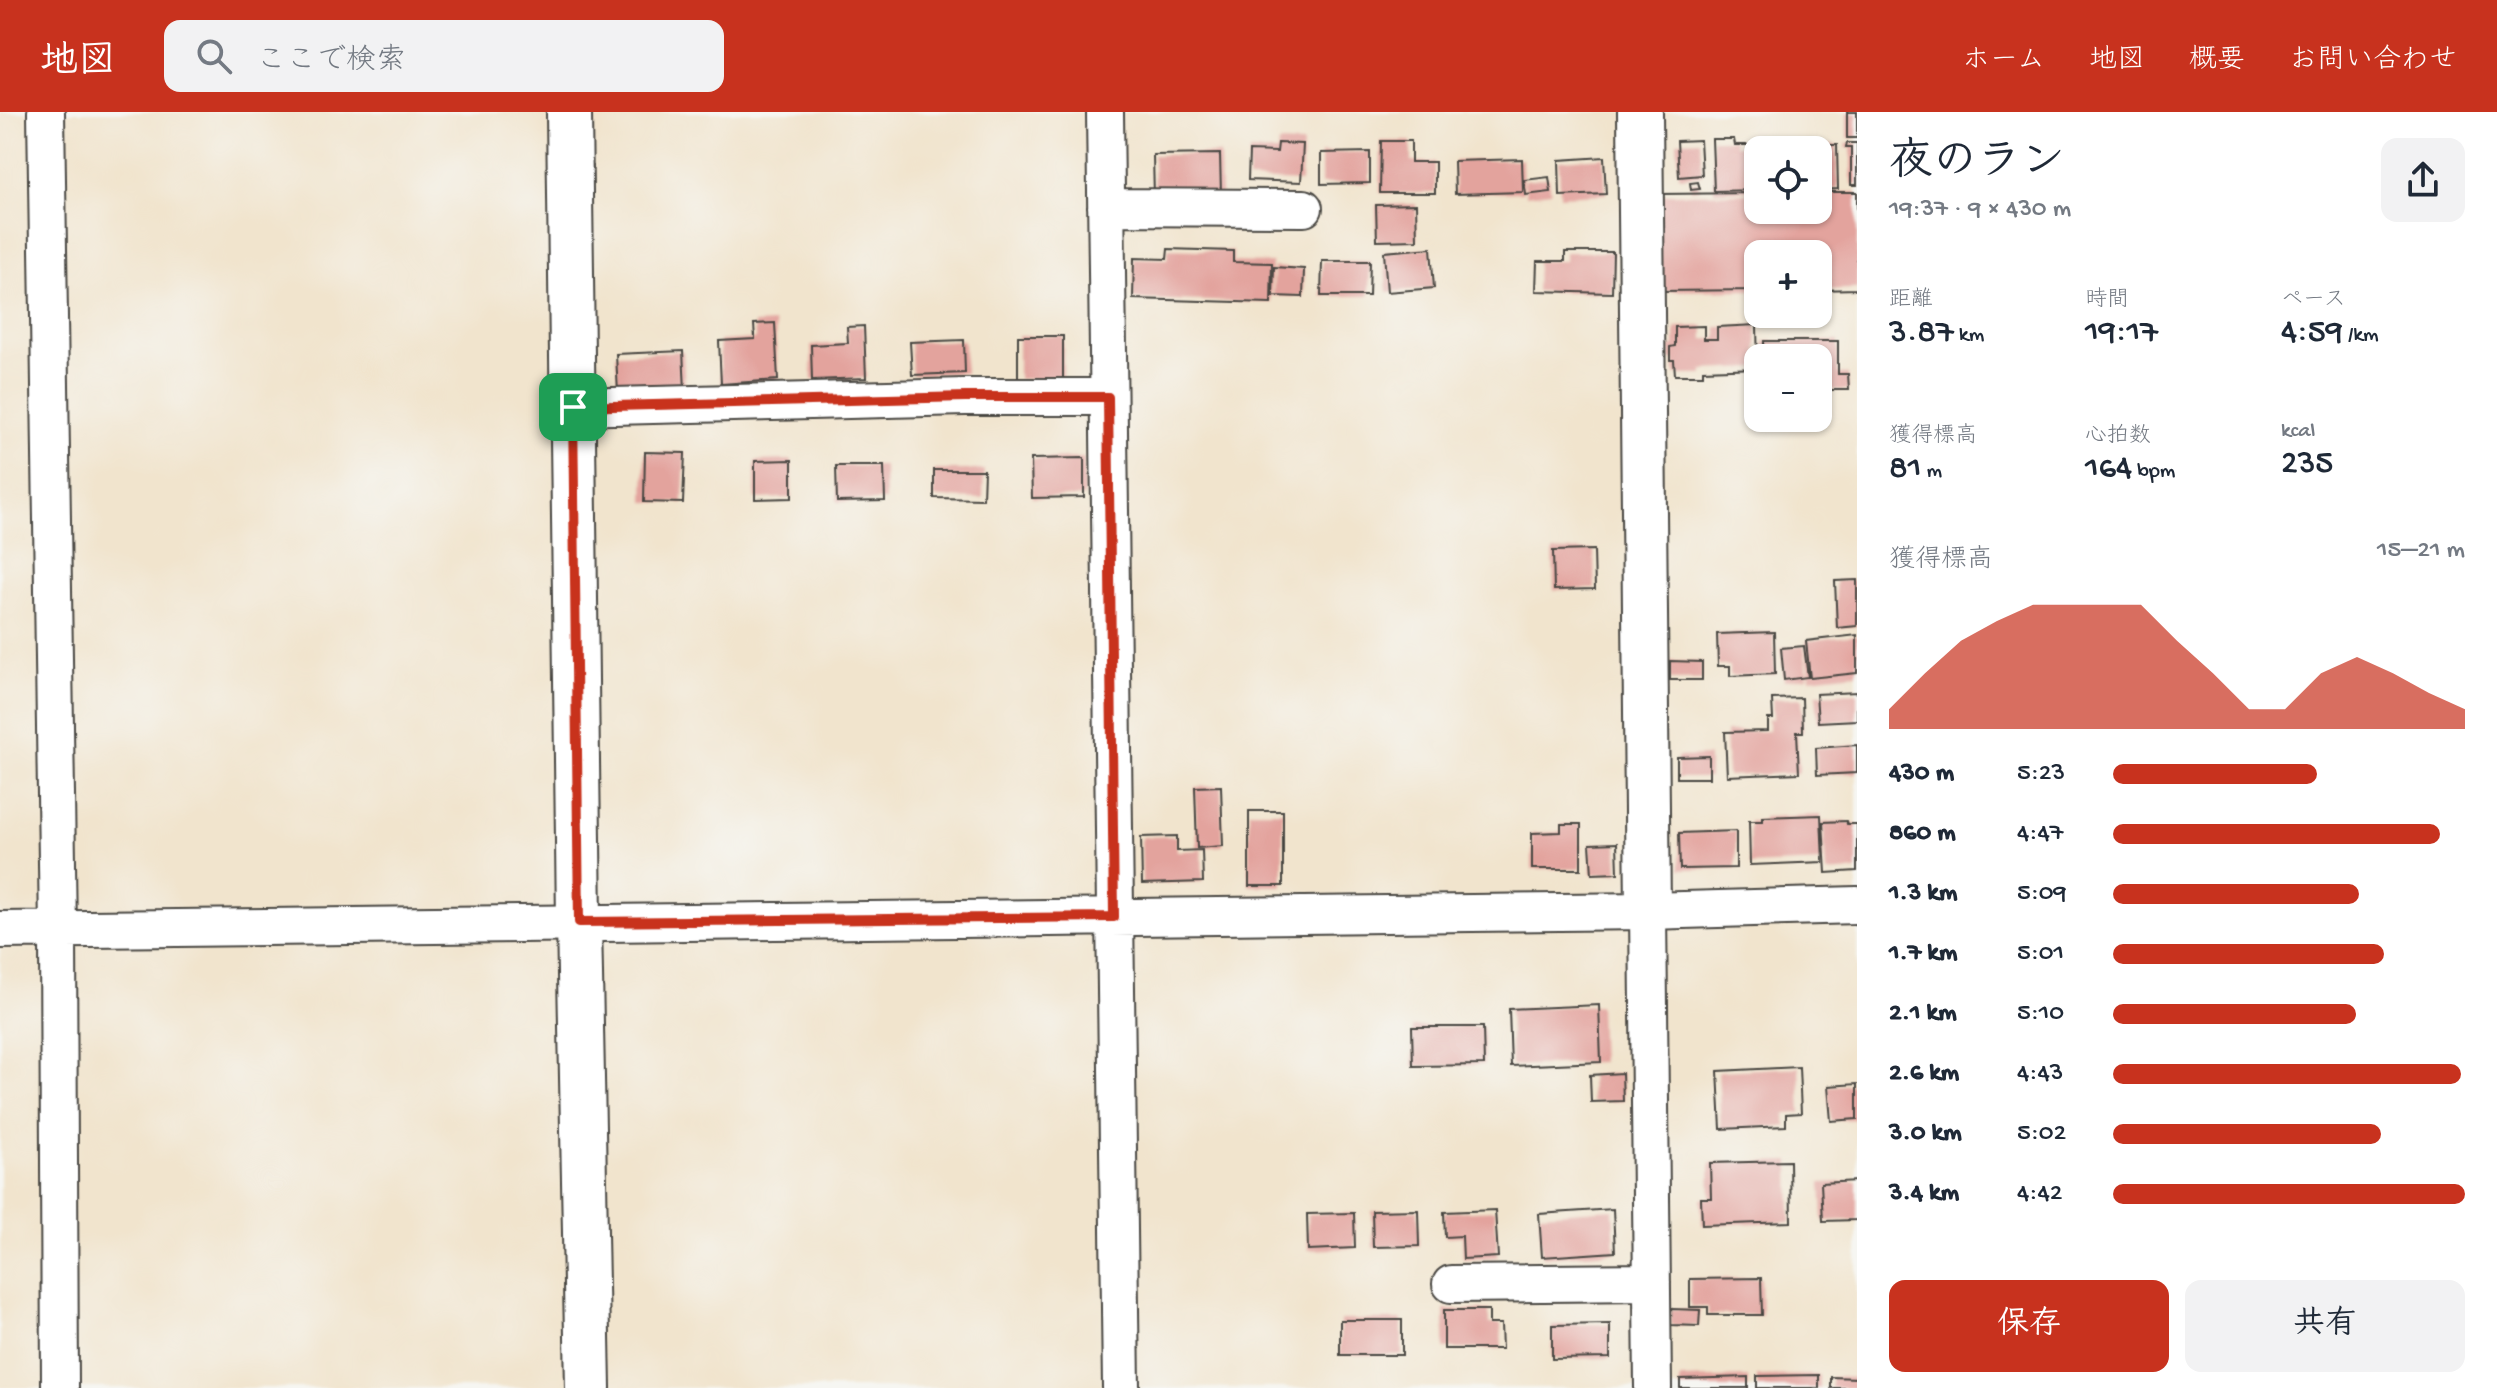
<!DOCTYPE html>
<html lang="ja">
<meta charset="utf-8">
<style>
:root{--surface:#fff;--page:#f2f2f3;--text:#1f2937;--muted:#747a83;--accent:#c8321e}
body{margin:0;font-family:"Gochi Hand","Klee One",sans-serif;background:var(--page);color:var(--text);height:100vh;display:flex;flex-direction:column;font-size:30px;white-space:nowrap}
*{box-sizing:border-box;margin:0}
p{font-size:26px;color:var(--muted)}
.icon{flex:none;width:44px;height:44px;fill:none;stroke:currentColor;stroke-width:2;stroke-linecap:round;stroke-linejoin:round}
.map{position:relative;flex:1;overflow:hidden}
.drawer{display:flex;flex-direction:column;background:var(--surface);width:640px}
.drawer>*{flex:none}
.controls{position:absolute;left:1744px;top:24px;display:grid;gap:16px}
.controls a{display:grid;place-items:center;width:88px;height:88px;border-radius:16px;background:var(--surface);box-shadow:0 2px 6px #0004;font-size:40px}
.pin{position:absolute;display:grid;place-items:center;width:68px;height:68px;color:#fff;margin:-34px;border-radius:16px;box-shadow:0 4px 12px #0006}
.round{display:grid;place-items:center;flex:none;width:84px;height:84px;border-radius:16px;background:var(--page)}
.head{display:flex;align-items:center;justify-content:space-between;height:136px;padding:0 32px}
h1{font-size:44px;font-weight:600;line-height:60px}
.stats{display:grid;grid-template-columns:repeat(3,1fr);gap:12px;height:136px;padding:8px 32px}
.stats div{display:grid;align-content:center}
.stats b{font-size:34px;font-weight:600}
.stats small{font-size:22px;font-weight:400}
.stats p{font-size:22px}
.chart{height:224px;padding:16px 32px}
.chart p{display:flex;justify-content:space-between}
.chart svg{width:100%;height:144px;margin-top:8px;fill:var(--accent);opacity:.7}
.button{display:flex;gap:16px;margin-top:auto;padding:16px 32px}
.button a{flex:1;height:92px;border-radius:16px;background:var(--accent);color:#fff;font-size:32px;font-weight:600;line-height:92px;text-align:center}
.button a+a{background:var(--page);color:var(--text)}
ul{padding:0 32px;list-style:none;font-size:26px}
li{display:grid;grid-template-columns:128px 96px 1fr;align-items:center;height:60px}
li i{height:20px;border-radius:10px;background:var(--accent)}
header{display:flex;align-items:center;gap:48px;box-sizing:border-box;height:112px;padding:0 40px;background:var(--accent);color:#fff}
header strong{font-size:38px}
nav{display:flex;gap:44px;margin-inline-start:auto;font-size:28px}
.search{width:560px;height:72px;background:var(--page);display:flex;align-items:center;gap:20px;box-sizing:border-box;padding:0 28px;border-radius:16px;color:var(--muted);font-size:30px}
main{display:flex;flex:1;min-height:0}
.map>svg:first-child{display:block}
</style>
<header>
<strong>地図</strong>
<div class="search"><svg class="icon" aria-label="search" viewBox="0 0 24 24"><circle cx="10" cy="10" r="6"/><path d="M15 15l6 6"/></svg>ここで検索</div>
<nav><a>ホーム</a><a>地図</a><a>概要</a><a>お問い合わせ</a></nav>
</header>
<main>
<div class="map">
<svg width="1857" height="1276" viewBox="0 0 1857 1276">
<rect width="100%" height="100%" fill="#f6f6f2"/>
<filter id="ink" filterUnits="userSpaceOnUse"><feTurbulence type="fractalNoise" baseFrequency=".0125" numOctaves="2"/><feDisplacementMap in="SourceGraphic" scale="16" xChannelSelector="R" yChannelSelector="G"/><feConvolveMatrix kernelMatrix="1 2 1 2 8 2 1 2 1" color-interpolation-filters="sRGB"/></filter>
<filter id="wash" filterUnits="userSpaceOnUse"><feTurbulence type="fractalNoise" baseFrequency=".006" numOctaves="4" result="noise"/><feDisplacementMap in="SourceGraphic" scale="32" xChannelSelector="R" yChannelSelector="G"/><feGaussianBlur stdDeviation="1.8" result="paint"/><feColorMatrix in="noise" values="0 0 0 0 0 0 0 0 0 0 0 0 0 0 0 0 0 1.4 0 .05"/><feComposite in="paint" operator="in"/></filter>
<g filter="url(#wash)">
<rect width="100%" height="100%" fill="#f1e4cd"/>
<g id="blocks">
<path fill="#e3a39d" d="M1847,0H1857V26H1847Z
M1712,27H1734L1735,33H1757L1758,78L1714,79Z
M1700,28L1702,63L1679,65L1677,29Z
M1381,29H1411V50H1435V81H1380Z
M1810,30V33H1837L1838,77L1818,78V38H1787V31Z
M1278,31L1303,32L1301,70L1248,68L1249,39L1277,40Z
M1847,31H1857V73H1851V36H1846Z
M1370,40V71L1321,72V41Z
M1220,42L1221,83L1154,85L1153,43Z
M1604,45L1606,82L1560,84L1559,48Z
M1522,47L1523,80L1455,82L1454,49Z
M1549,65L1551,80L1526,83L1524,68Z
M1698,70L1700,77L1691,78L1690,71Z
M1818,80H1857V177L1818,178V142H1758V178L1659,179L1658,82L1758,81V98H1818Z
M1416,92L1417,128L1377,129L1376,93Z
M1431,136L1434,176L1387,180L1384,140Z
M1168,137L1233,139V150L1272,151L1271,191L1133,187L1134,146L1167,147Z
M1565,140H1613L1612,181L1536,179L1537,149H1565Z
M1322,149H1370L1369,184H1321Z
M1274,155L1304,157L1303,185L1273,184Z
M775,211L778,268L721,272L719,229L755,227L754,212Z
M1757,213L1758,256L1703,258V263H1675L1674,248H1670V235L1675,234V215L1704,214V227H1717V215Z
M864,214L866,266L812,268L811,233L848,231L847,215Z
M1018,224H1063V267H1018Z
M964,228L965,261L912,263L910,230Z
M1764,229H1838V262H1848L1849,278H1818V246H1764Z
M683,239L685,278L618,281L616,242Z
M645,340L685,341L683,391L644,390Z
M1084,346V385L1032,386L1031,347Z
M792,348V386L755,387V349Z
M836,354H884L885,389L837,390Z
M934,358H984L983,387L934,386Z
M1594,438L1595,477L1554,478L1553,439Z
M1857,468V514L1837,516L1835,469Z
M1774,520L1775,562L1730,564V554H1718L1717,522Z
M1857,523V561L1810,566L1806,529Z
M1804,534L1808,565L1784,568L1781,536Z
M1670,549L1702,550V568H1670Z
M1857,580V608L1818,610L1816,582Z
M1802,586L1803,620H1797L1799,661L1727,664L1725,620L1768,619V607H1773L1772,587Z
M1857,633V661L1817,663L1816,636Z
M1709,644V666H1677V645Z
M1221,674L1223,734L1197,736L1195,675Z
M1249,699H1283V774H1249Z
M1821,703L1823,750L1750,753L1749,709H1763V705Z
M1846,709L1847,712H1857V759L1826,761L1823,710Z
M1561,712H1581V757H1532V721L1561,720Z
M1736,719V756L1680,757L1679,721Z
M1177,724V739L1202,738L1203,770L1142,772L1141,725Z
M1617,731L1618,761L1592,762L1590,732Z
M1599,893L1601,950L1511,954L1509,897Z
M1412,915H1483L1484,953L1413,954Z
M1799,955L1801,1001L1786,1002V1014L1721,1017L1718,959Z
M1622,961L1623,989L1591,990L1590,963Z
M1857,972V1007L1831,1009L1828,974Z
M1790,1049L1791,1110L1702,1113L1701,1086H1711L1710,1051Z
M1857,1069V1108L1823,1109L1821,1071Z
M1613,1097L1615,1140L1542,1145L1539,1102Z
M1418,1098L1419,1134L1373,1135L1372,1099Z
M1495,1098L1498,1145L1463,1147L1462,1124L1445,1125L1444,1100Z
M1354,1101L1355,1136L1308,1138L1307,1102Z
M1761,1166L1762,1203H1708V1195H1690V1167Z
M1671,1197L1700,1198L1699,1214L1671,1213Z
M1444,1198H1489V1212H1501L1502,1237H1444Z
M1340,1208H1402V1243H1340Z
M1610,1212V1246L1552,1247V1213Z
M1819,1263V1276H1757V1264Z
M1748,1265V1276H1680V1267Z
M1831,1265L1857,1266V1276H1831Z"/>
</g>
</g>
<g filter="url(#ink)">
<use href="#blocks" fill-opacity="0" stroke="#494743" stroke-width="2"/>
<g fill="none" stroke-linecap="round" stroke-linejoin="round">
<g stroke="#494743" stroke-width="40">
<path id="minor" d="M46,0L58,819L60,1276
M1105,0L1121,1276
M1106,95L1304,96
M573,295L965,285H1108
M1648,799L1653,1276
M0,818L1648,799L1857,793
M1451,1172L1652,1170"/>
</g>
<g stroke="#494743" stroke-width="48">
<path id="tertiary" d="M569,0L579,810L588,1276
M1640,0L1648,799"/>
</g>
<use href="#minor" stroke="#fff" stroke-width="36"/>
<use href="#tertiary" stroke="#fff" stroke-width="44"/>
</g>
</g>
<g fill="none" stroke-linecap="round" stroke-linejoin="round" filter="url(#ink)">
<g stroke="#fff" stroke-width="16">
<path id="route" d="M965,285H1108L1114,805L579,810L573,295Z"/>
</g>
<use href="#route" stroke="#c8321e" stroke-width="10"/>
</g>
</svg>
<div class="controls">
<a><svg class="icon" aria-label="locate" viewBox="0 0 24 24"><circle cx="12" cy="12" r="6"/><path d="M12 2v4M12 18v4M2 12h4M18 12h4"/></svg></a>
<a>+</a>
<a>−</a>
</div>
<div class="pin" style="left:573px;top:295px;background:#1e9e55"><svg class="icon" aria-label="arrive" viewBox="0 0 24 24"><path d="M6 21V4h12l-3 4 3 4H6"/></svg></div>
</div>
<section class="drawer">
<div class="head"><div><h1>夜のラン</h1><p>19:37 · 9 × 430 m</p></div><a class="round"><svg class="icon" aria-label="share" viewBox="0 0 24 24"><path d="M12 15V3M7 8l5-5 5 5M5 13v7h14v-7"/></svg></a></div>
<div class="stats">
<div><p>距離</p><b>3.87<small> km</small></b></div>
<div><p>時間</p><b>19:17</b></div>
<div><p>ペース</p><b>4:59<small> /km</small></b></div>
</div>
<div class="stats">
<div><p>獲得標高</p><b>81<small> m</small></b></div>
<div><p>心拍数</p><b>164<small> bpm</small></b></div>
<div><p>kcal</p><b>235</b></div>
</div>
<div class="chart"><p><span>獲得標高</span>15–21 m</p>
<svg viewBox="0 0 160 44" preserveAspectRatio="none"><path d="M0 44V38L10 27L20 17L30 11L40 6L50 6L60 6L70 6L80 17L90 27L100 38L110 38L120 27L130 22L140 27L150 33L160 38V44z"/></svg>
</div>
<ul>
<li><b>430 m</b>5:23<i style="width:58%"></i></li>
<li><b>860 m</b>4:47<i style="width:93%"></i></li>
<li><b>1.3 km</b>5:09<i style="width:70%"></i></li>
<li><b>1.7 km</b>5:01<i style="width:77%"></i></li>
<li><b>2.1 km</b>5:10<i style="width:69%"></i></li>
<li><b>2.6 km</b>4:43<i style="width:99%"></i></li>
<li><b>3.0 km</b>5:02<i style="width:76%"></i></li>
<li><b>3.4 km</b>4:42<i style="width:100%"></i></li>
</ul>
<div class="button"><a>保存</a><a>共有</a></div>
</section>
</main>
